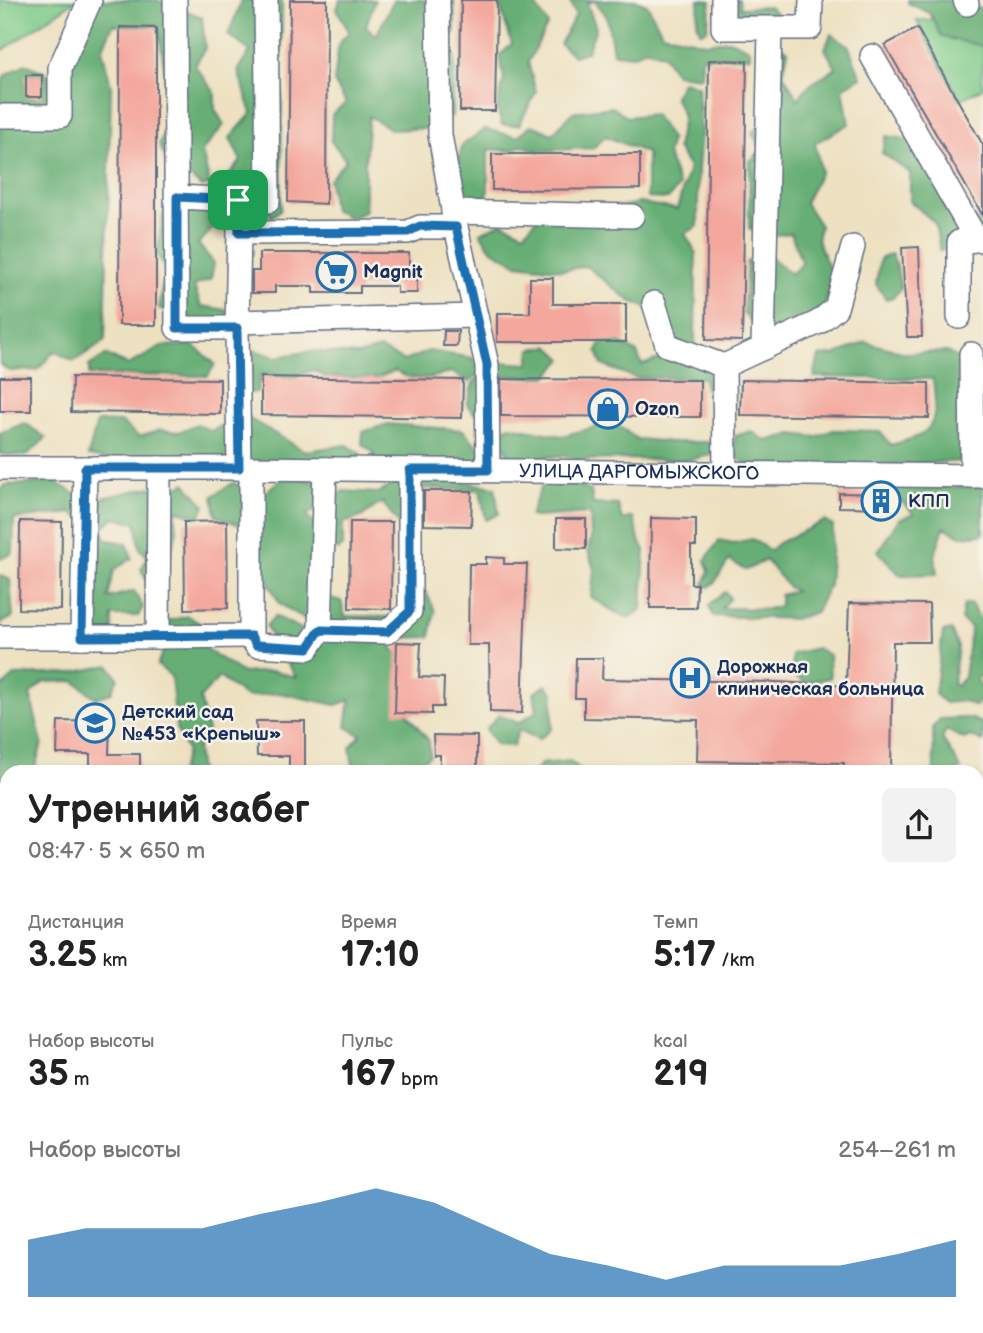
<!DOCTYPE html>
<html lang="ru">
<meta charset="utf-8">
<style>
:root{--surface:#fff;--page:#f2f2f2;--text:#222;--muted:#767676;--accent:#1f6fb2}
body{margin:0;font-family:"Balsamiq Sans",sans-serif;background:var(--page);color:var(--text);height:100vh;display:flex;flex-direction:column;font-size:26px;white-space:nowrap}
*{box-sizing:border-box;margin:0}
p{font-size:23px;color:var(--muted)}
.icon{flex:none;width:38px;height:38px;fill:none;stroke:currentColor;stroke-width:2;stroke-linecap:round;stroke-linejoin:round}
.map{position:relative;flex:1;overflow:hidden}
.drawer{position:absolute;left:0px;top:765px;width:984px;height:569px;display:flex;flex-direction:column;background:var(--surface);border-radius:21px 21px 0 0;box-shadow:0 4px 10px #0003}
.drawer>*{flex:none}
.pin{position:absolute;display:grid;place-items:center;width:60px;height:60px;color:#fff;margin:-30px;border-radius:14px;box-shadow:0 4px 10px #0006}
.round{display:grid;place-items:center;flex:none;width:74px;height:74px;border-radius:10px;background:var(--page)}
.summary{display:flex;align-items:center;justify-content:space-between;height:119px;padding:0 28px}
h1{font-size:38px;font-weight:800;line-height:52px}
.stats{display:grid;grid-template-columns:repeat(3,1fr);gap:10px;height:119px;padding:7px 28px}
.stats div{display:grid;align-content:center}
.stats b{font-size:35px;font-weight:800}
.stats small{font-size:19px;font-weight:400}
.stats p{font-size:19px}
.chart{height:196px;padding:14px 28px}
.chart p{display:flex;justify-content:space-between}
.chart svg{width:100%;height:126px;margin-top:7px;fill:var(--accent);opacity:.7}
.map>svg:first-child{display:block}
</style>
<div class="map">
<svg width="983" height="1333" viewBox="0 0 983 1333">
<rect width="100%" height="100%" fill="#f7f3e8"/>
<filter id="ink" filterUnits="userSpaceOnUse"><feTurbulence type="fractalNoise" baseFrequency=".0143" numOctaves="2"/><feDisplacementMap in="SourceGraphic" scale="14" xChannelSelector="R" yChannelSelector="G"/><feConvolveMatrix kernelMatrix="1 2 1 2 8 2 1 2 1" color-interpolation-filters="sRGB"/></filter>
<filter id="wash" filterUnits="userSpaceOnUse"><feTurbulence type="fractalNoise" baseFrequency=".00686" numOctaves="4" result="noise"/><feDisplacementMap in="SourceGraphic" scale="28" xChannelSelector="R" yChannelSelector="G"/><feGaussianBlur stdDeviation="1.57" result="paint"/><feColorMatrix in="noise" values="0 0 0 0 0 0 0 0 0 0 0 0 0 0 0 0 0 1.4 0 .05"/><feComposite in="paint" operator="in"/></filter>
<g filter="url(#wash)">
<rect width="100%" height="100%" fill="#ede1c1"/>
<path fill="#7dca88" stroke="#4c7c73" stroke-width="2" d="M0,0H76L0,52Z
M916,20L983,21V69L982,70L983,88L960,100Z"/>
<path fill="#66ae74" stroke="#406e69" stroke-width="2" d="M98,0H157L202,17L205,48L195,66L215,93V109L224,125L202,151L210,185L201,187L186,173L171,171L159,144L166,128L165,73L158,26L113,25L102,49L111,86L105,341L74,361L54,351L38,370L9,371L0,364V94L4,76L25,64L46,72L60,96L70,62Z
M242,0H282V51L262,62L282,82L281,209L272,217L255,193L235,198L226,179L241,161L230,138L252,113L238,71L250,51L228,35Z
M340,0H375L366,26L376,36L394,0H424L427,4L434,0H454L455,32L446,42L455,58L452,116L429,128L392,130L369,116L365,163V212L350,218L333,210L329,180L346,160L331,141L332,114L346,103L334,82L339,43L349,32L337,9Z
M503,0H536L535,5L548,24L528,62L536,92L519,125H502L497,109L504,78L499,56L512,44L500,7Z
M569,0H636L647,4L662,33L705,43L729,40L750,49V57H702L701,77L676,74L663,54L645,49L634,55L613,53L607,17L595,1L587,3L596,28L587,52L574,56L560,44L576,15Z
M699,0L711,1L707,30L700,32L697,22Z
M728,0H739L740,8L769,7L777,14L774,21L745,23L729,14Z
M908,0H970L974,8L983,9V46L942,37L930,13L908,3Z
M831,34L848,45L861,77L843,88L849,124L815,143L821,171L805,203L820,226L817,240L834,280L821,315L763,334L744,314L747,261L769,255L791,274L802,264L791,233L766,236L749,228L750,161L762,150L752,133L775,114L772,40L788,51L783,74L798,99L807,87L836,68L825,49Z
M683,81L698,86L701,132L698,168V226L685,234L696,252L695,347L678,354L664,315L630,301L586,266L564,270L517,264L491,249L480,233L502,222L524,233L551,204L593,211L640,203L677,209L689,168L677,148L683,116L674,96Z
M613,107L627,117L654,114L671,139L667,154L679,186L668,199L647,198V153L605,136L593,148L537,151L522,145L511,151L488,149V191L481,210L464,209L456,172L462,145L485,129L517,137L532,125L552,134L573,112Z
M886,136L911,140L967,214L983,224V245L940,251L935,223L910,201V173L882,153Z
M190,200L219,206L221,220L198,244L214,263L211,279L194,286L201,306L227,310L229,323H195L159,308L162,286L169,273L157,255L163,214Z
M891,254L896,263L901,289L893,297L886,299L876,284L880,259Z
M605,334L637,353L642,365L665,357L705,368L712,384L705,389L704,378H636L602,365L597,351Z
M866,342L905,353L947,352L971,366L973,429H983V460L888,465L753,469L733,454L735,436L751,431L766,441L793,434L816,437L833,430L879,431L891,445C900,442 910,440 919,436C940,425 935,399 933,379L814,377L819,356L834,355Z
M193,345L215,364L208,376L89,375V366L106,355L128,365L149,354L161,346Z
M549,346L563,359L547,377L496,376L491,400L475,414L467,405L473,383L496,362L529,364L531,349Z
M380,349L404,361L429,351L473,358L481,372L468,382L451,372C433,378 412,383 395,371L377,378L326,377L313,370L293,377L261,374L257,392L243,393L242,374L253,350L276,357L312,351L358,355Z
M243,415L305,451L347,445L360,453L355,462L124,463L88,456L97,422H121L139,437L160,430L179,432L197,424L211,431Z
M25,423L46,438L26,456L0,454V433Z
M388,424L463,430L482,451L478,464H375L373,452L362,444L363,432Z
M510,426L562,436L599,426L622,428L637,439L671,442H712L715,454L688,460L622,459L579,460L562,456L534,458L509,457L498,433Z
M287,474L325,485V503L307,515L323,535L309,560L328,597L341,601L345,616L391,617L404,600L426,592L435,611L430,637L394,638L392,647L406,665L403,708L429,741L430,756L416,764V772H354L350,747L361,735L346,727L350,700L336,705L280,693L246,697L219,677L200,698L208,731L197,749L200,772H180L187,751L176,728L171,676L157,665L166,644L164,622L188,616L212,631L204,648L243,673L273,671L296,677L279,650L266,626L275,616L307,632L312,623L280,604L250,549L248,528L216,516L213,496L233,483L264,493Z
M446,479L495,487L499,514L486,520L480,490L418,488L399,524L382,502L361,517L343,523V546L338,550L329,544L330,509L342,491L379,493L393,484Z
M566,481L591,491L593,504L618,505L622,520L633,517L640,543L645,549L642,609L630,618L615,612L591,597L594,570L588,550L591,538L590,513L536,517L530,516L541,487Z
M55,482L88,501L151,487L165,495L185,483L205,506L199,517L175,510L177,531L164,578L149,586L141,569L148,557L140,549L136,523L114,518L101,528L107,540L127,543L132,558L114,570L108,598L134,591L143,607L138,616H112L113,642L103,650L86,648L89,524L72,513L14,519L13,553L0,559V490L6,485Z
M893,487H983V534L961,536L944,527L935,554L937,574L900,575L878,551L899,519L914,514L899,499L897,491Z
M825,521L833,526L829,585L816,612L796,619L713,616L709,605L725,592L730,598L722,608L768,609L780,606V595L795,591L788,587L766,560L746,570L729,560L715,582L709,587L704,585L709,570L705,561L719,540L734,543L752,539L770,551L778,543Z
M0,575L10,580L13,617L0,624Z
M964,604H971L983,625L979,653L983,661V670L977,680L983,690V698L975,706L965,701L945,703L935,694L943,632L951,630L958,647L953,683L957,686L964,677L971,627L961,620Z
M817,648L829,655L830,678L805,683L792,674V654Z
M109,665L118,678L111,693L96,698L74,681L44,682L30,694L42,743L34,772H7V981L0,969L6,949L1,935L2,904L0,906V689L16,675L71,673Z
M546,685L553,693L552,729L539,739L519,730L513,746L496,745L486,729L499,715L518,723L537,711L534,693Z
M970,718L983,724V742L971,736L964,739L946,730L942,738L961,769L955,772H934L933,727L940,719Z
M570,761L580,769V772H534L541,764Z
M34,1327H180L174,1333H38Z"/>
<g id="blocks">
<path fill="#f4a79c" d="M290,0H327L326,204L288,202Z
M461,0H497L495,111H460Z
M120,27L156,28V325H119Z
M917,28L983,145V216L885,45Z
M709,60L747,61L742,341L706,340Z
M26,75H42V97H26Z
M492,154H640V189L492,190Z
M919,247L922,337H907L902,248Z
M259,253H409V267L417,268V293H397V286H360V293H313V286H275V293H252V271H259Z
M530,278H553V304H626V342H497V313H530Z
M444,331H458L457,346H443Z
M0,377H31V411H0Z
M72,377L220,379V414L71,412Z
M261,377L463,380L462,418L261,415Z
M501,379L700,380V417L501,416Z
M741,380L929,383V418L740,415Z
M424,491H472L471,526L424,525Z
M839,493L896,494V508L839,507Z
M651,518L696,519V546H691V584H697L696,608H650Z
M556,519H586V549L556,548Z
M20,521L62,522L61,610L19,609Z
M227,521L228,608L185,609L184,522Z
M350,522H392L391,609L349,608Z
M486,557L504,558V564H527L522,713L490,712L489,645H468L469,564H486Z
M849,603L929,604L930,642H893L891,772H844V763L697,761L698,720L584,718V698H575L576,658H603L602,679L777,682L846,686Z
M397,642L421,643L419,677L444,678L443,707H432V714L395,713Z
M58,721L110,722L109,754H140V772H90V754H57Z
M256,721H305V772H289V756H257Z
M433,735L477,736V772H440V755H434Z"/>
</g>
</g>
<g filter="url(#ink)">
<use href="#blocks" fill-opacity="0" stroke="#646d81" stroke-width="2"/>
<g fill="none" stroke-linecap="round" stroke-linejoin="round">
<g stroke="#646d81" stroke-width="26">
<g id="minor">
<path d="M175,0L177,328H237"/>
<path d="M438,0L440,135L456,227L487,365L488,470"/>
<path d="M723,0V28H810L811,0"/>
<path d="M965,0L967,4"/>
<path d="M872,56L971,230"/>
<path d="M0,116H60V68L90,0"/>
<path d="M177,197L238,200L239,233L237,328L239,468"/>
<path d="M238,200L268,201L266,0"/>
<path d="M453,212L632,216"/>
<path d="M239,233L408,232L420,227H456"/>
<path d="M654,303L667,345L724,366L725,473"/>
<path d="M959,317V242L983,239"/>
<path d="M237,322L476,316"/>
<path d="M763,348L819,322L836,308L853,247"/>
<path d="M971,354L972,476"/>
<path d="M724,366L763,348L770,29"/>
<path id="s1" d="M0,468H251L983,476"/>
<path d="M159,468L158,637L251,636V468"/>
<path d="M325,469L320,630L387,632L410,611V470"/>
<path d="M251,636L256,645L308,648L320,630"/>
<path d="M0,637H82L85,468"/>
<path d="M82,637H158"/>
<path d="M976,952H983"/>
<path d="M0,1021L7,1048"/>
<path d="M976,1203H983"/>
<path d="M41,1326L42,1333"/>
<path d="M457,1333V1326"/>
<path d="M954,1333V1326"/>
</g>
</g>
<use href="#minor" stroke="#fff" stroke-width="23"/>
</g>
</g>
<g fill="none" stroke-linecap="round" stroke-linejoin="round" filter="url(#ink)">
<g stroke="#fff" stroke-width="14">
<path id="route" d="M177,197L238,200L239,233L408,232L420,226L456,227L487,365L488,470H410V611L387,632L320,630L308,648L256,645L251,636L82,637L85,468H239L237,328H177Z"/>
</g>
<use href="#route" stroke="#1f6fb2" stroke-width="9"/>
</g>
<defs>
<g id="supermarket-ring" transform="scale(2.0125)"><circle r="9.5" fill="#f7f3e8" stroke="#1f6fb2" stroke-width="1.5"/><path d="M-6-5.5h2.5l.6 2H6L4.5 2H-2.5L-4.4-4H-6ZM-1.5 3.2a1.3 1.3 0 1 0 .1 0ZM3 3.2a1.3 1.3 0 1 0 .1 0Z" fill="#1f6fb2"/></g>
<g id="shop-ring" transform="scale(2.0125)"><circle r="9.5" fill="#f7f3e8" stroke="#1f6fb2" stroke-width="1.5"/><path d="M-5-2.5h2.3a2.7 3.5 0 0 1 5.4 0H5L5.5 6h-11ZM-1.5-2.5h3a1.5 2.3 0 0 0-3 0Z" fill="#1f6fb2"/></g>
<g id="building-ring" transform="scale(2.0125)"><circle r="9.5" fill="#f7f3e8" stroke="#1f6fb2" stroke-width="1.5"/><path d="M-4-6H4V6H1V3H-1V6H-4ZM-2.5-4.3h1.7v1.8h-1.7ZM.8-4.3h1.7v1.8H.8ZM-2.5-1h1.7V.8h-1.7ZM.8-1h1.7V.8H.8Z" fill="#1f6fb2"/></g>
<g id="hospital-ring" transform="scale(2.0125)"><circle r="9.5" fill="#f7f3e8" stroke="#1f6fb2" stroke-width="1.5"/><path d="M-5-5h3v3.5h4V-5h3V5h-3V1.5h-4V5h-3Z" fill="#1f6fb2"/></g>
<g id="school-ring" transform="scale(2.0125)"><circle r="9.5" fill="#f7f3e8" stroke="#1f6fb2" stroke-width="1.5"/><path d="M0-5L7-2L0 1L-7-2ZM-4 1L0 2.5L4 1V4Q0 6-4 4Z" fill="#1f6fb2"/></g>
</defs>
<g fill-rule="evenodd">
<use href="#supermarket-ring" x="336" y="272"/>
<use href="#shop-ring" x="608" y="409"/>
<use href="#building-ring" x="881" y="501"/>
<use href="#hospital-ring" x="690" y="678"/>
<use href="#school-ring" x="95" y="723"/>
</g>
<g text-anchor="middle" dominant-baseline="central" stroke-width="5" stroke-linejoin="round" paint-order="stroke">
<g font-size="19" font-weight="bold" fill="#1b2f5e" stroke="#f7f3e8" text-anchor="start">
<text x="363" y="272">Magnit</text>
<text x="635" y="409">Ozon</text>
<text x="908" y="501">КПП</text>
<text x="717" y="667">Дорожная<tspan x="717" dy="22">клиническая больница</tspan></text>
<text x="122" y="712">Детский сад<tspan x="122" dy="22">№453 «Крепыш»</tspan></text>
</g>
<g font-size="19" fill="#1b2f5e" stroke="#f7f3e8">
<text stroke="none"><textPath href="#s1" startOffset="639">УЛИЦА ДАРГОМЫЖСКОГО</textPath></text>
</g>
</g>
</svg>
<div class="pin" style="left:238px;top:200px;background:#1e9e55"><svg class="icon" aria-label="arrive" viewBox="0 0 24 24"><path d="M6 21V4h12l-3 4 3 4H6"/></svg></div>
<section class="drawer">
<div class="summary"><div><h1>Утренний забег</h1><p>08:47 · 5 × 650 m</p></div><a class="round"><svg class="icon" aria-label="share" viewBox="0 0 24 24"><path d="M12 15V3M7 8l5-5 5 5M5 13v7h14v-7"/></svg></a></div>
<div class="stats">
<div><p>Дистанция</p><b>3.25<small> km</small></b></div>
<div><p>Время</p><b>17:10</b></div>
<div><p>Темп</p><b>5:17<small> /km</small></b></div>
</div>
<div class="stats">
<div><p>Набор высоты</p><b>35<small> m</small></b></div>
<div><p>Пульс</p><b>167<small> bpm</small></b></div>
<div><p>kcal</p><b>219</b></div>
</div>
<div class="chart"><p><span>Набор высоты</span>254–261 m</p>
<svg viewBox="0 0 160 44" preserveAspectRatio="none"><path d="M0 44V24L10 20L20 20L30 20L40 15L50 11L60 6L70 11L80 20L90 29L100 33L110 38L120 33L130 33L140 33L150 29L160 24V44z"/></svg>
</div>
</section>
</div>
